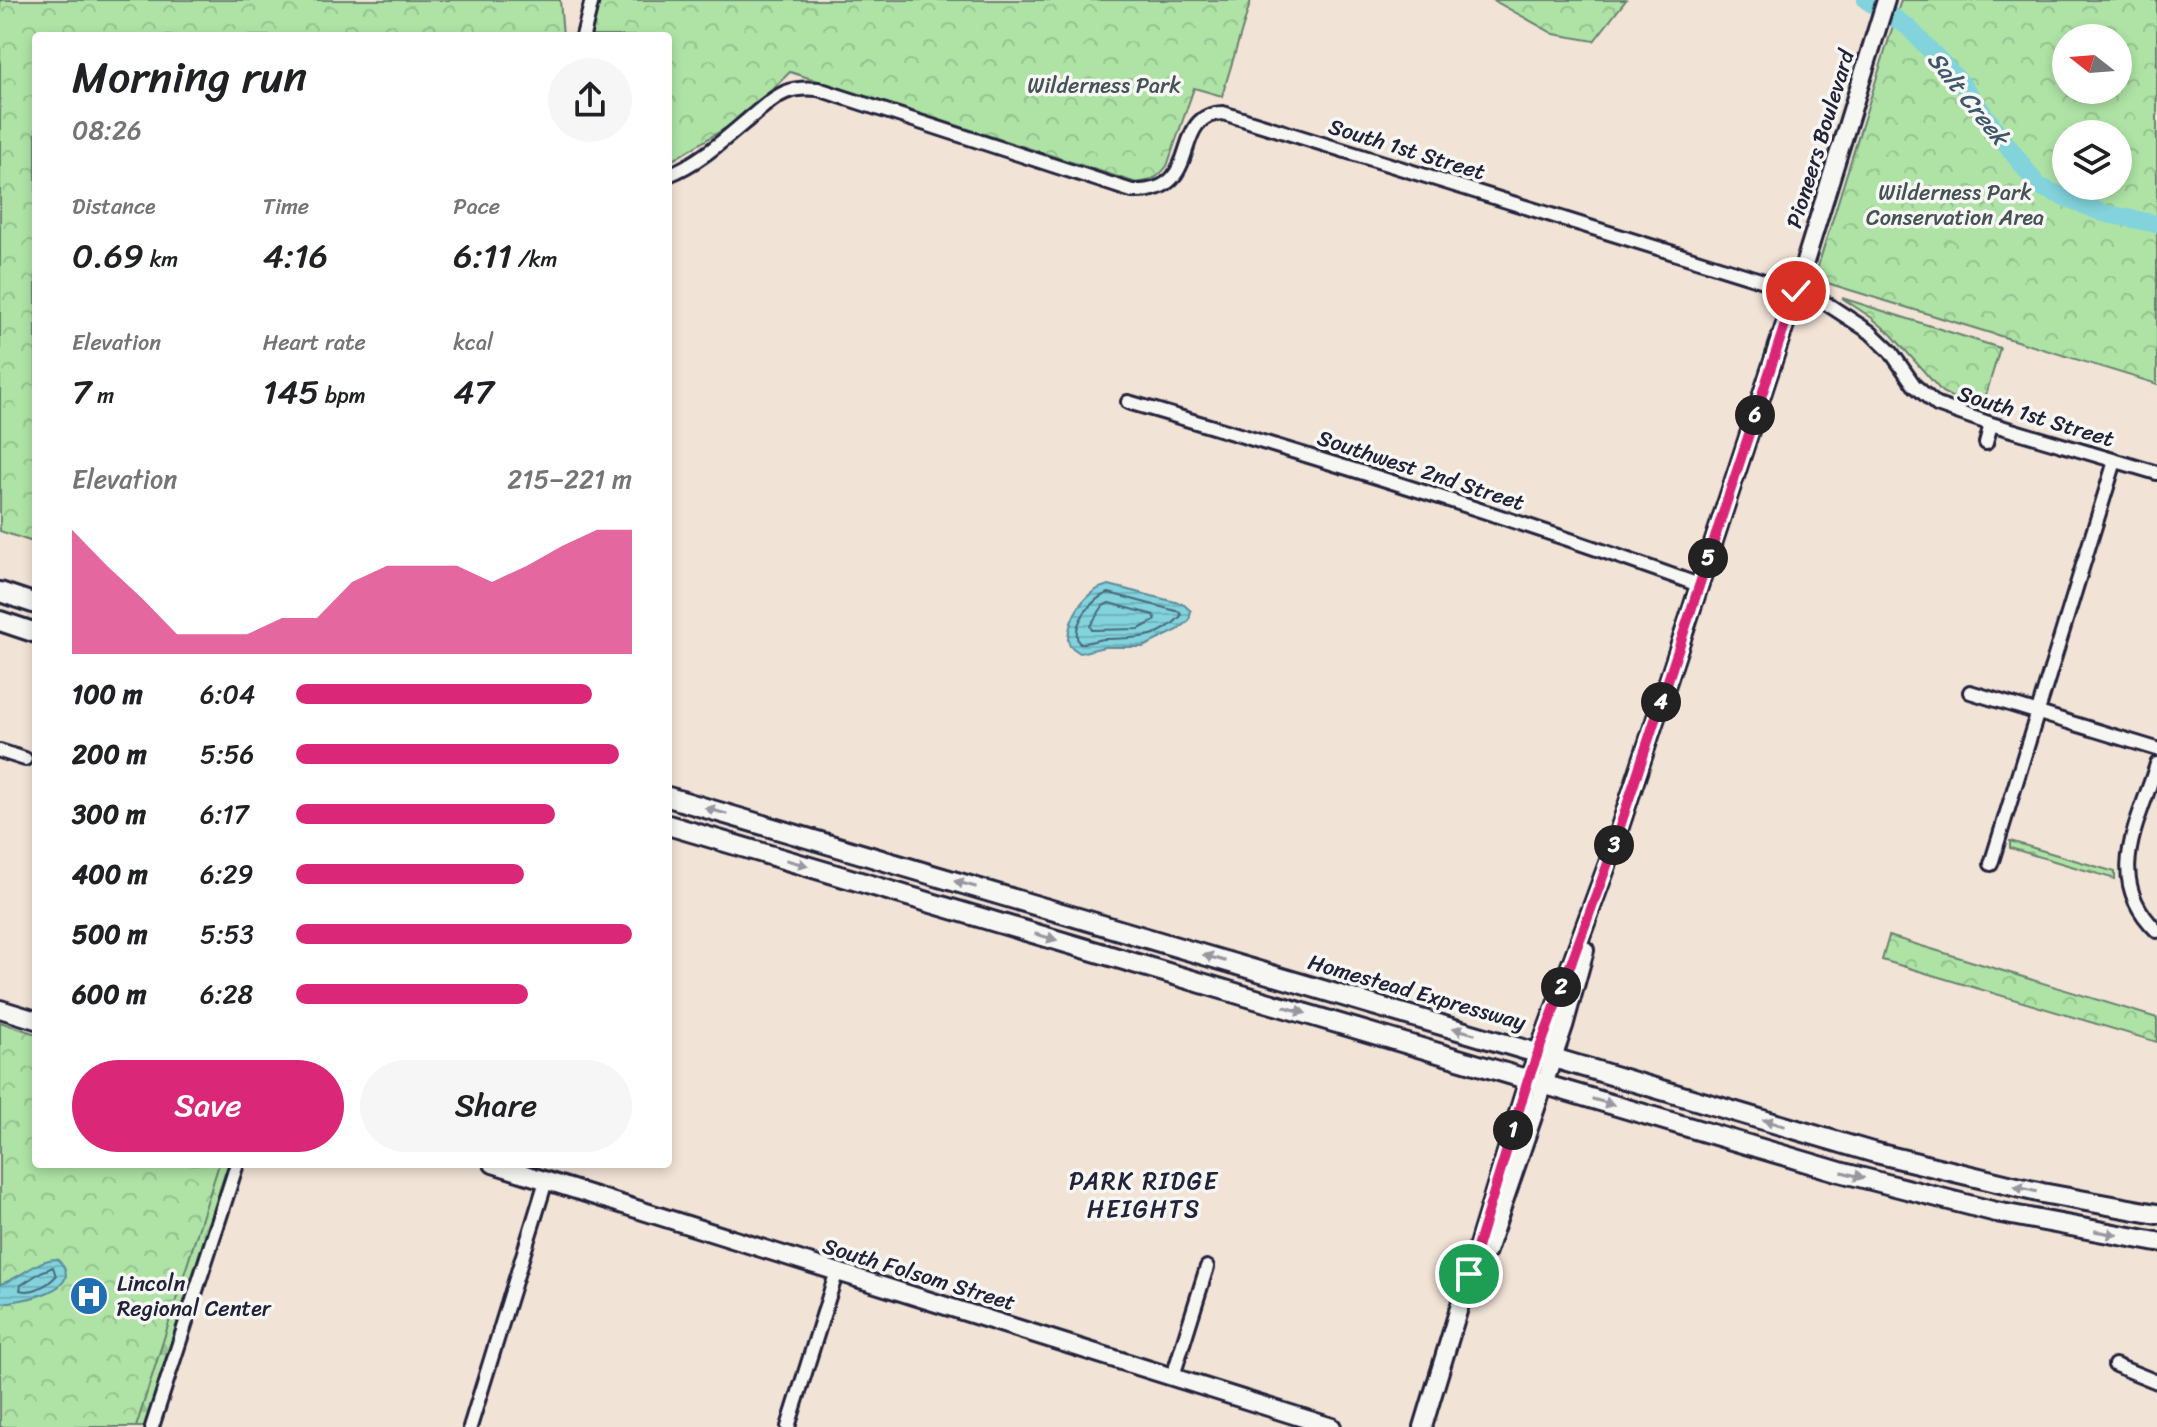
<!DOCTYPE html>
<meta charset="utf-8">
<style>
:root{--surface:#fff;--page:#f6f6f6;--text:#202124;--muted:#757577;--accent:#db2777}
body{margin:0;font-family:Sriracha,sans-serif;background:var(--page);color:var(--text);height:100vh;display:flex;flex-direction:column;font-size:30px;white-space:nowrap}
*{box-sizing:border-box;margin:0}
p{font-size:26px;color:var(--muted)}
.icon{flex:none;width:44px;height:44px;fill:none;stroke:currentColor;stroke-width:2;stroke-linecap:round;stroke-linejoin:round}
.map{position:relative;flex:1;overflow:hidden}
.side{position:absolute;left:32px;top:32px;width:640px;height:1136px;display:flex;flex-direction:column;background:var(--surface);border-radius:8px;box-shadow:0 4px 12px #0003}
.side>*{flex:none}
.needle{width:52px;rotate:287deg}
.buttons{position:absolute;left:2052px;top:24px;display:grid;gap:16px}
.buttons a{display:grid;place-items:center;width:80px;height:80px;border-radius:50%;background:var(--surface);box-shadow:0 4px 12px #0003;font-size:40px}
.pin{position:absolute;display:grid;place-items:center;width:68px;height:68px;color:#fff;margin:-34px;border:4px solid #fff;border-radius:50%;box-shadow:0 2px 8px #0007}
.km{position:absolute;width:40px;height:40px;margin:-20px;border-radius:50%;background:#222;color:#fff;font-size:22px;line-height:40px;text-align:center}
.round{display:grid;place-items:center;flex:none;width:84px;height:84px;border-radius:42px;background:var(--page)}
.head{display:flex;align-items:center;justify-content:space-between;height:136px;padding:0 40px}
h1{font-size:44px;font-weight:600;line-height:60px}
.stats{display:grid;grid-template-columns:repeat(3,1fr);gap:12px;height:136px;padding:8px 40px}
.stats div{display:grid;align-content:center}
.stats b{font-size:34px;font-weight:600}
.stats small{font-size:22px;font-weight:400}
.stats p{font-size:22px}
.chart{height:224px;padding:16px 40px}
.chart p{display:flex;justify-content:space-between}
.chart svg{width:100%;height:144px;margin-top:8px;fill:var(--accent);opacity:.7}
.button{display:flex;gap:16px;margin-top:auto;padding:16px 40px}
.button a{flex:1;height:92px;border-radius:48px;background:var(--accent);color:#fff;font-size:32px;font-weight:600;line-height:92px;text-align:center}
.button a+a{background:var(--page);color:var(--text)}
ul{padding:0 40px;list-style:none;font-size:26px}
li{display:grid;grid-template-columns:128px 96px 1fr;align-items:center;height:60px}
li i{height:20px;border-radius:10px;background:var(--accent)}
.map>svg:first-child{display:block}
</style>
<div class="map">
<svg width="2157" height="1427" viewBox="0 0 2157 1427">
<defs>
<pattern id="forest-firs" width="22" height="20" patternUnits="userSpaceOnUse" patternTransform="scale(2)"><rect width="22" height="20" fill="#aee3a5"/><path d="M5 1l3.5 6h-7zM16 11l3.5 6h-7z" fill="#95c28f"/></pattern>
<pattern id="park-crowns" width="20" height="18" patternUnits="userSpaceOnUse" patternTransform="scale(2)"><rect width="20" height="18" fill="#aee3a5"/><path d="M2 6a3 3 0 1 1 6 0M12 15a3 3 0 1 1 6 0" fill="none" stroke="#95c28f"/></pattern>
<pattern id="water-rules" width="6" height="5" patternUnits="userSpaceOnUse" patternTransform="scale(2)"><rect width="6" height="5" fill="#82d3dc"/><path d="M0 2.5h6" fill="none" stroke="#70b5be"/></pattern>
</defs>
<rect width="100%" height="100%" fill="#f2e3d7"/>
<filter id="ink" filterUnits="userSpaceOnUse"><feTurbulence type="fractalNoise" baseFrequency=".0125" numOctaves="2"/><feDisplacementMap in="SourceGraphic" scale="16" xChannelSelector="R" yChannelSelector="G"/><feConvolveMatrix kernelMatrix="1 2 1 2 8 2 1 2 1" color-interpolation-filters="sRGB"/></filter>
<g filter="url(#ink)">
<path fill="url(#forest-firs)" stroke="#688270" stroke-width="2" d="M118,1164H228L144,1427H99Z"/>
<path fill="url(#park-crowns)" stroke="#688270" stroke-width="2" fill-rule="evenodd" d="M0,0H560L563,36H36V543L0,531Z
M588,0H1251L1222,96L1194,88L1167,166C1158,178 1151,181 1137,183L790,72L745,116L668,163V36H592Z
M1493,0H1626L1594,41L1554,34Z
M1901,0H2157V384L1814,279ZM2066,38H2118V90H2066ZM2066,134H2118V186H2066Z
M1842,298L2000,348L1982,408L1957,400L1942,392L1891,334L1872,318Z
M2010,841L2115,872V879L2010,848Z
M1889,936L2157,1018V1042L1882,960Z
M0,1022L36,1034V1164H219L136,1427H0Z"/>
<path fill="url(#water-rules)" stroke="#5c8c9c" stroke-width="2" d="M1109,585L1183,604L1191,611L1189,621L1178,630L1143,647H1104L1080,653L1070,646L1068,640C1069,616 1085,590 1109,585Z
M57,1259C91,1290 18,1302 0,1303V1284C21,1279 36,1259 57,1259Z"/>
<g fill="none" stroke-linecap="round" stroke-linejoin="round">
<path stroke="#48697b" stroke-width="2" d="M1109,593L1180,612L1181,616C1156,642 1135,637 1104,639C1095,640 1087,644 1079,643C1070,626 1092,597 1109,593Z
M1109,603L1154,615L1156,620L1139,629L1092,630L1090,626L1103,606Z
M53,1267L56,1276C48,1285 32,1294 20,1290L21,1285L41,1272Z"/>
<path stroke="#82d3dc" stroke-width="18" d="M1866,0L1908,27L1961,83L2038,186L2103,213L2157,224"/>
<g stroke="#22223b" stroke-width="18">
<path id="minor" d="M583,36L592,0
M668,175C698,164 726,138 751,117C762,108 773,97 786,92C796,88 807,88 818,89L1132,191C1207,194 1167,115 1223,113L1796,291L1824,302L1870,332L1891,352L1914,385L1937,405L1991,424L2157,473
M1128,402C1320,458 1511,517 1699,585
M1986,443L1991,424
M1970,692L2157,749
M0,751L25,759
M2157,764C2138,825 2103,879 2157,931
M1991,864L2115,461
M2115,1365L2157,1382
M1173,1376L1207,1267
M152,1427L237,1164
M470,1427L546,1181
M788,1427L837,1271"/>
</g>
<g stroke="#22223b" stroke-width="22">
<path id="major" d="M0,1009L36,1020
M493,1164L1332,1427
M1487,1251L1564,1026L1585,950
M1423,1427L1528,1080L1608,863L1645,751L1796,291L1886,0"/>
</g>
<g stroke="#22223b" stroke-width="24">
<path id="highway" d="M0,592L36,604
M0,621L36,633
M668,797L1872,1152L2042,1193L2157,1214
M668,825L1840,1172L1996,1212L2157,1242"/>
</g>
<use href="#minor" stroke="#f6f6f2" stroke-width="12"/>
<use href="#major" stroke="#f6f6f2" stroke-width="16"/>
<use href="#highway" stroke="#f6f6f2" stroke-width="18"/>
</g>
<defs><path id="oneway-solid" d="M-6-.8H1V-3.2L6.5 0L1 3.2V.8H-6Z" transform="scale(2)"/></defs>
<g fill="#9797a0">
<use href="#oneway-solid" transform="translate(716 811) rotate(-164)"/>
<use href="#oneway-solid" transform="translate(797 863) rotate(16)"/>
<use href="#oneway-solid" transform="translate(965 884) rotate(-164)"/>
<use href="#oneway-solid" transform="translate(1046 937) rotate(16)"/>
<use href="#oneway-solid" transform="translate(1214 958) rotate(-164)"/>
<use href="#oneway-solid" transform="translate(1295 1010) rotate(17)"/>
<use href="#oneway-solid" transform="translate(1464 1031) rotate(-164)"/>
<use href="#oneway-solid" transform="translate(1603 1102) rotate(16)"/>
<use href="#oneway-solid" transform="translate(1774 1123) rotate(-163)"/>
<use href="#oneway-solid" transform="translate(1853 1175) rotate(15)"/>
<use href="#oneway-solid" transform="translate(2025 1189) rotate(-167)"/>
<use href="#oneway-solid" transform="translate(2106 1233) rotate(10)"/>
</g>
</g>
<g fill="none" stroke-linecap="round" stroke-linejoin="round" filter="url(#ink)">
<g stroke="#fff" stroke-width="16">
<path id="route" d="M1469,1274L1528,1080L1608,863L1796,291"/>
</g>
<use href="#route" stroke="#db2777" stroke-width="10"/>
</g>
<defs>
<g id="hospital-disc" transform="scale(2)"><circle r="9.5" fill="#1f6fb2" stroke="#f6f6f2"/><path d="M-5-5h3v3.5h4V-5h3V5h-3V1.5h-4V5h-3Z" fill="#fff"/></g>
</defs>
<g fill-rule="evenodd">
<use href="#hospital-disc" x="89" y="1296"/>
</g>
<g text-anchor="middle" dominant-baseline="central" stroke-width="7" stroke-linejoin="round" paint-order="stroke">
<g font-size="22" fill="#455256" stroke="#f6f6f2">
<text x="1104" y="85">Wilderness Park</text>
<text x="1955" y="192">Wilderness Park<tspan x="1955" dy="25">Conservation Area</tspan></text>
</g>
<g font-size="22" fill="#22223b" stroke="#f6f6f2">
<text transform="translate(1820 139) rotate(-73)">Pioneers Boulevard</text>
<text transform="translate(1407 149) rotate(17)">South 1st Street</text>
<text transform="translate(2036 416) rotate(17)">South 1st Street</text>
<text transform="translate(1421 470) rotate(18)">Southwest 2nd Street</text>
<text transform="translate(1417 992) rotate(16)">Homestead Expressway</text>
<text transform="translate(919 1274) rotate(17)">South Folsom Street</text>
</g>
<g font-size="22" fill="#22223b" stroke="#f6f6f2" text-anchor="start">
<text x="117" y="1283">Lincoln<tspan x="117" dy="25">Regional Center</tspan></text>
</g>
<g font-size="24" font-style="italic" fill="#3f576b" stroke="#f6f6f2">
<text transform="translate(1968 98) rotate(51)">Salt Creek</text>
</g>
<g font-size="24" letter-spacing="2" fill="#22223b" stroke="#f6f6f2">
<text x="1144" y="1181">PARK RIDGE<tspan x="1144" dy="28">HEIGHTS</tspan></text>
</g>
</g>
</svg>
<div class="buttons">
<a><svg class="needle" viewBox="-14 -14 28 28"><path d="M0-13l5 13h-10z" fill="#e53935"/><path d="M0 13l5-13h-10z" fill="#757577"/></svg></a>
<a><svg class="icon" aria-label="layers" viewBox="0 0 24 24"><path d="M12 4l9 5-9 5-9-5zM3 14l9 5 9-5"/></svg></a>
</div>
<div class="pin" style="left:1469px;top:1274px;background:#1e9e55"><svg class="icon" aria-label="arrive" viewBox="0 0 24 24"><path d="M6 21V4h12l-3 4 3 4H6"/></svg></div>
<div class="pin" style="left:1796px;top:291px;background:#d93025"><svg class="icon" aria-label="check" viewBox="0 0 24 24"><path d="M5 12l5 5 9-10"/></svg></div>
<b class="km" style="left:1513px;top:1130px">1</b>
<b class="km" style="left:1561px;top:987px">2</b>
<b class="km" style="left:1614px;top:845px">3</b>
<b class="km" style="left:1661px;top:702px">4</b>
<b class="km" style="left:1708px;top:558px">5</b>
<b class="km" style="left:1755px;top:415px">6</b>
<section class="side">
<div class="head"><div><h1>Morning run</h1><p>08:26</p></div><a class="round"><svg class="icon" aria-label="share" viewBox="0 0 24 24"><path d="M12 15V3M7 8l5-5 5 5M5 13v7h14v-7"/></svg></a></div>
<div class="stats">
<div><p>Distance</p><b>0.69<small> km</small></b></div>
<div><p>Time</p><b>4:16</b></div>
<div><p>Pace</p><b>6:11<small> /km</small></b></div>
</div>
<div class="stats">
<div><p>Elevation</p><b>7<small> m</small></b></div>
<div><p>Heart rate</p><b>145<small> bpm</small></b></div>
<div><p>kcal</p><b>47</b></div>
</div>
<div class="chart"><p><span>Elevation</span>215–221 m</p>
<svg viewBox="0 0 160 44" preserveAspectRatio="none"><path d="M0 44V6L10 17L20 27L30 38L40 38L50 38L60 33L70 33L80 22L90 17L100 17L110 17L120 22L130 17L140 11L150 6L160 6V44z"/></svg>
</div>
<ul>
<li><b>100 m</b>6:04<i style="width:88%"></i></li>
<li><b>200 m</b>5:56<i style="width:96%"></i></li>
<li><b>300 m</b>6:17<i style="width:77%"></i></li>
<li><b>400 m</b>6:29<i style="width:68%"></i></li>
<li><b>500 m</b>5:53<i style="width:100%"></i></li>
<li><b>600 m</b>6:28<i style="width:69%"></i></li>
</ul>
<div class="button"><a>Save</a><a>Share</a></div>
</section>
</div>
